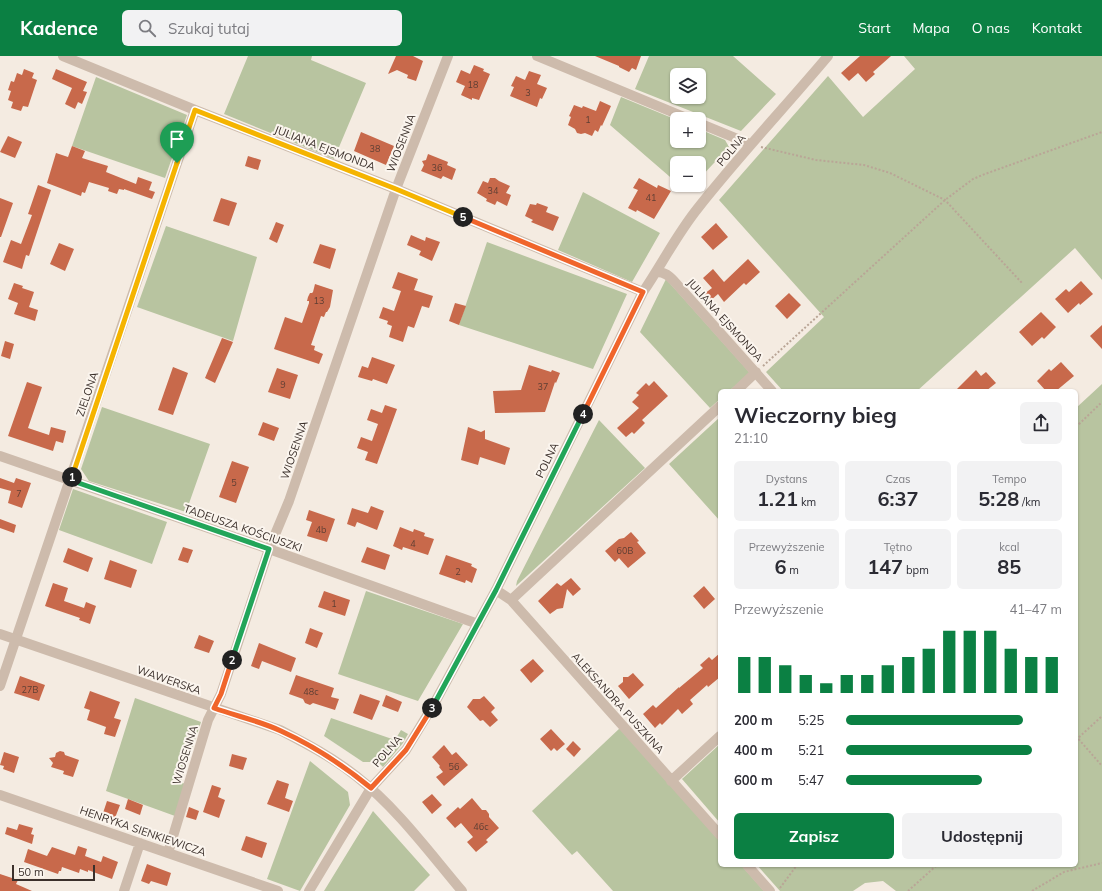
<!DOCTYPE html>
<html lang="pl">
<meta charset="utf-8">
<style>
:root{--surface:#fff;--page:#f2f2f3;--text:#2b2b33;--muted:#7c7c81;--accent:#0b8043}
body{margin:0;font-family:Mulish,sans-serif;background:var(--page);color:var(--text);height:100vh;display:flex;flex-direction:column;font-size:15px;white-space:nowrap}
*{box-sizing:border-box;margin:0}
p{font-size:13px;color:var(--muted)}
.icon{flex:none;width:22px;height:22px;fill:none;stroke:currentColor;stroke-width:2;stroke-linecap:round;stroke-linejoin:round}
.map{position:relative;flex:1;overflow:hidden}
.side{position:absolute;left:718px;top:333px;width:360px;height:478px;display:flex;flex-direction:column;background:var(--surface);border-radius:6px;box-shadow:0 1px 3px #0004}
.side>*{flex:none}
.fabs{position:absolute;left:670px;top:12px;display:grid;gap:8px}
.fabs a{display:grid;place-items:center;width:36px;height:36px;border-radius:6px;background:var(--surface);box-shadow:0 1px 3px #0004;font-size:20px}
.scale{position:absolute;left:12px;bottom:10px;width:83px;box-sizing:border-box;padding-left:4px;border:2px solid #3b302b;border-top:0;font-size:11px;line-height:14px;white-space:nowrap;color:#3b302b;-webkit-text-stroke:3px #fbf5ee;paint-order:stroke}
.pin{position:absolute;display:grid;place-items:center;width:34px;height:34px;color:#fff;margin:-41px -17px;border-radius:50% 50% 50% 0;rotate:-45deg;box-shadow:0 0 4px #0007}
.pin .icon{rotate:45deg}
.km{position:absolute;width:20px;height:20px;margin:-10px;border-radius:50%;background:#222;color:#fff;font-size:11px;line-height:20px;text-align:center}
.round{display:grid;place-items:center;flex:none;width:42px;height:42px;border-radius:6px;background:var(--page)}
.overview{display:flex;align-items:center;justify-content:space-between;height:68px;padding:0 16px}
h1{font-size:22px;font-weight:700;line-height:30px}
.figures{display:grid;grid-template-columns:repeat(3,1fr);gap:6px;height:68px;padding:4px 16px}
.figures div{display:grid;align-content:center;border-radius:6px;background:var(--page);text-align:center}
.figures b{font-size:20px;font-weight:700}
.figures small{font-size:11px;font-weight:400}
.figures p{font-size:11px}
.chart{height:112px;padding:8px 16px}
.chart p{display:flex;justify-content:space-between}
.chart svg{width:100%;height:72px;margin-top:4px;stroke:var(--accent);stroke-width:6}
.cta{display:flex;gap:8px;margin-top:auto;padding:8px 16px}
.cta a{flex:1;height:46px;border-radius:6px;background:var(--accent);color:#fff;font-size:16px;font-weight:700;line-height:46px;text-align:center}
.cta a+a{background:var(--page);color:var(--text)}
ul{padding:0 16px;list-style:none;font-size:13px}
li{display:grid;grid-template-columns:64px 48px 1fr;align-items:center;height:30px}
li i{height:10px;border-radius:5px;background:var(--accent)}
header{display:flex;align-items:center;gap:24px;box-sizing:border-box;height:56px;padding:0 20px;background:var(--accent);color:#fff}
header strong{font-size:19px}
nav{display:flex;gap:22px;margin-inline-start:auto;font-size:14px}
.search{width:280px;height:36px;background:var(--page);display:flex;align-items:center;gap:10px;box-sizing:border-box;padding:0 14px;border-radius:6px;color:var(--muted);font-size:15px}
.map>svg:first-child{display:block}
</style>
<header>
<strong>Kadence</strong>
<div class="search"><svg class="icon" aria-label="search" viewBox="0 0 24 24"><circle cx="10" cy="10" r="6"/><path d="M15 15l6 6"/></svg>Szukaj tutaj</div>
<nav><a>Start</a><a>Mapa</a><a>O nas</a><a>Kontakt</a></nav>
</header>
<div class="map">
<svg width="1102" height="835" viewBox="0 0 1102 835">
<rect width="100%" height="100%" fill="#f4ebe1"/>
<path fill="#b8c4a0" fill-rule="evenodd" d="M248,0H312L311,4L366,27L334,103L224,58Z
M649,0H733L776,38L741,75L635,33ZM677,19H699V41H677Z
M904,0H1102V224L1075,192L917,335H783L766,316L824,261L719,144L828,20L863,61L915,13Z
M96,21L187,59L165,122L72,90Z
M621,41L677,64V85H699V73L725,84L729,91L699,123V107H677V127L610,69Z
M583,136L660,177L632,226L558,194Z
M166,170L257,201L233,285L137,251Z
M487,186L627,238L593,313L459,269Z
M666,223L750,317L729,335H720V343L710,352L640,276Z
M1102,328V835H896L883,825L865,827L853,835H780L757,809H1076V352Z
M102,351L210,388L186,456L89,425L81,413Z
M720,361V465L669,408Z
M599,364L645,412L516,530L517,525Z
M73,433L167,466L152,508L59,474Z
M366,535L463,568L418,645L338,618Z
M135,642L201,666L181,726L185,728L175,760L106,735Z
M331,662L395,684L401,674L408,678L403,687L383,711L379,707L376,709L371,706H363L324,680Z
M620,672L720,785V809H741L764,835H613L577,795L572,799L532,755Z
M720,688V767L682,723Z
M310,705L348,736L350,749L300,835L267,823Z
M373,755L430,819L414,835H324Z"/>
<path fill="#c8694b" d="M396,0H413L423,5L416,25L407,22L408,19L397,14L388,18Z
M595,0H641L636,14L632,12L629,16L619,11V10Z
M860,0H891L873,16L875,18L866,26L858,17L849,25L841,17Z
M474,9L484,13L483,15L490,18L479,44L472,42V44L461,39L465,30L456,26L461,14L470,18Z
M24,13L34,17L32,22L37,24L28,51L23,50L21,55L11,52L13,46L8,44L11,35L8,34L11,25L14,26L17,17L22,19Z
M56,13L87,26L83,35L87,36L82,48L78,46L75,53L65,48L72,32L52,23Z
M529,15L541,19L537,28L547,32L542,43L540,42L537,51L510,40L514,31L511,30L516,20L525,24Z
M600,45L611,50L602,70L601,69L598,76L595,74L592,80L585,77L581,78L577,77L575,73L568,69L571,61L569,60L574,49L582,52L583,50L596,55Z
M361,76L394,90L386,109L354,95Z
M8,80L22,86L15,102L0,96Z
M72,90L85,95L82,102L108,110L106,116L136,128L138,121L152,126L149,134L155,136L152,143L124,133V134L119,133L117,138L108,135L109,132L89,126L85,137L82,136L81,140L47,127L56,97L68,101Z
M428,98L448,106L447,109L456,113L452,124L443,120L441,123L421,115L424,109L422,105L426,104Z
M248,100L261,104L258,114L245,110Z
M490,122H495L499,125L510,130L506,137L511,139L507,150L497,145L495,149L486,145L487,143L477,137L483,125L488,127Z
M639,122L657,132L658,129L671,135L654,163L637,154L636,156L628,152L638,134L633,132Z
M38,129L51,134L29,200L26,199L22,213L3,206L11,184L21,188L32,159L28,158Z
M0,142L13,147L1,181H0Z
M221,142L237,147L229,170L213,165Z
M537,147L548,151L546,156L559,161L553,175L531,166L533,164L525,160L530,148L536,149Z
M276,166L284,169L277,187L269,183Z
M716,167L728,181L713,194L701,181Z
M411,179L425,185L426,181L440,186L432,205L419,199L421,195L407,189Z
M59,187L74,193L65,215L50,208Z
M320,188L336,193L330,213L313,207Z
M748,203L760,216L746,229L744,227L724,246L718,238L710,245L704,238L712,232L703,222L713,213L724,226Z
M398,216L418,223L414,234L433,240L429,252L422,250L414,272L408,270L403,286L389,281L392,270L387,268L388,265L379,262L383,251L394,255L401,235L392,232Z
M1081,225L1093,238L1080,249L1079,247L1068,257L1055,243L1066,233L1069,236Z
M14,227L23,230L22,232L34,236L29,251L38,254L35,265L14,258L18,247L8,243Z
M315,228L333,234L330,251L327,256H326L324,261L321,260L311,289L315,290L314,294L323,298L319,308L274,293L285,261L302,267L309,247V245H307L308,241L310,237H312L313,236Z
M789,237L801,249L787,263L775,250Z
M455,247L466,250L459,269L449,265Z
M1041,256L1056,271L1044,283L1042,281L1032,290L1019,276Z
M1102,269V293L1090,280Z
M222,282L233,286L215,327L205,322Z
M5,285L14,288L10,303L1,300Z
M372,301L395,309L387,328L373,323L372,325L358,321L362,310L368,312Z
M1061,306L1074,320L1056,335H1046L1037,325L1049,313L1051,315Z
M529,309L551,316L552,314L560,317L556,327L555,326L545,356L495,357L493,335L521,334Z
M173,311L188,317L173,359L158,354Z
M277,312L298,319L290,343L268,336Z
M976,314L981,320L986,316L996,327L986,335H955Z
M654,325L668,340L642,364L645,367L634,378L632,376L626,381L617,372L639,352L632,346L639,339L636,337L646,327L649,330Z
M27,326L42,331L28,372L49,379L51,371L66,375L63,387L56,385L53,395L8,380Z
M385,349L397,353L377,408L365,404L368,396L357,392L361,381L372,385L378,368L367,364L371,353L382,357Z
M263,366L279,372L274,385L258,379Z
M468,371L481,376L485,374V383L510,392L505,409L480,401L478,409L461,404Z
M232,405L249,411L236,447L219,441Z
M0,422L14,427L16,422L31,427L22,452L8,447L11,435L0,432Z
M371,450L384,455L377,474L357,466L355,471L347,468L352,452L368,457Z
M309,454L335,463L327,486L307,480L312,466L306,464Z
M0,463L16,469L14,477L0,472Z
M400,471L413,476L414,473L425,477L424,480L434,483L428,499L403,491L402,494L393,490Z
M631,476L639,485L637,486L646,497L628,512L619,502L615,506L605,495L619,483L624,482Z
M183,491L193,494L188,507L178,504Z
M367,491L390,499L385,514L361,506Z
M68,492L93,502L88,516L63,506Z
M446,499L472,508L471,510L477,513L472,527L466,524L465,527L439,518Z
M110,504L137,514L131,532L104,523Z
M571,522L581,533L573,540L567,533L563,552L557,553L550,558L538,545L557,527L561,530Z
M53,527L68,532L64,545L84,552L86,546L96,550L90,568L79,564L80,562L45,550Z
M704,530L715,543L704,553L693,540Z
M324,535L350,544L345,560L318,551Z
M310,572L323,577L317,592L305,587Z
M199,579L214,585L209,597L194,592Z
M259,587L296,602L291,616L262,605L259,613L251,610Z
M720,597V621L708,631L707,629L690,644L693,648L682,658L678,653L662,669L660,667L655,672L643,658L653,649L656,652L679,631V632L703,612L700,609L709,601L712,604Z
M533,603L544,615L531,627L520,614Z
M633,617L644,629L629,643L618,630L623,626V621H628Z
M296,619L334,632L331,641L339,643L335,654L313,647L310,649L305,647L303,643L289,638Z
M20,620L45,629L39,645L14,637Z
M90,635L120,646L114,662L121,664L115,681L104,678L106,671L87,664L90,654L84,652Z
M360,638L380,645L372,664L353,657Z
M386,639L402,646L398,656L382,650Z
M484,640L495,652L491,656L498,664L490,671L483,664L480,665L467,651L473,643H480Z
M551,673L565,688L557,695L554,692L551,695L540,683Z
M573,685L581,693L574,701L566,693Z
M444,689L452,699L456,696L468,709L444,730L436,721L443,716L439,711L440,710L432,701Z
M60,695L64,696L65,699L79,704L73,721L63,718L64,715L51,711L53,707L49,702L55,701L56,697Z
M4,696L19,701L14,717L3,713L4,710L0,709Z
M232,698L247,702L243,714L229,710Z
M277,724L289,728L285,742L293,745L289,756L267,748Z
M212,729L221,732L218,741L225,744L219,762L203,756Z
M432,738L442,749L432,758L422,746Z
M472,742L482,754H486L489,758V761L499,772L486,784L488,786L476,796L467,786L473,781L461,767L455,772L446,762L458,751L460,753Z
M128,743L143,749L140,759L125,753Z
M107,745L120,749L115,762L103,757Z
M189,751L199,755L196,764L186,761Z
M19,768L33,772L31,778L34,779L32,788L5,778L7,771L17,774Z
M246,780L267,787L262,802L241,794Z
M78,790L87,793L85,800L101,806L103,800L118,806L112,823L88,814V816L80,813L79,817L62,811L61,815H59L58,818L24,806L28,793L47,800L52,791L75,799Z
M147,808L171,817L167,830L151,825L149,828L141,825Z
M0,818L18,824L16,828L32,835H0Z"/>
<g fill="none" stroke-linecap="round" stroke-linejoin="round">
<path stroke="#b9a596" stroke-width="2" stroke-dasharray="2 2" stroke-linecap="butt" d="M761,91L816,104L864,109L890,117L945,144L1022,227
M763,310L945,144L973,123L985,118L1102,76
M1076,371L1102,346
M1076,680L1102,710
M1076,684L1102,660
M780,832L797,809
M908,835L937,809
M1032,835L1064,816L1102,807"/>
<path stroke="#cdbbac" stroke-width="10" d="M63,0L195,54L396,133L643,236
M537,0L689,63
M699,67L750,88
M657,216C665,216 669,220 674,225L772,335
M736,335L756,316
M0,400L269,493L478,568
M496,534L511,544L720,779
M511,544L720,350
M0,630L195,54
M671,725L720,680
M0,739L278,835
M168,797L208,664L221,638L269,493L289,445L396,133L448,0
M747,809L770,835
M124,835L140,787
M309,835L371,732L406,694L434,648L496,534L643,236C662,208 677,178 698,152C739,100 785,51 828,0"/>
<path stroke="#cdbbac" stroke-width="10" d="M0,578L280,674C307,688 332,701 356,720C397,752 429,796 462,835"/>
</g>
<g fill="none" stroke-linecap="round" stroke-linejoin="round">
<g stroke="#fff" stroke-width="8">
<path id="split-1" d="M72,421L177,107"/>
</g>
<g stroke="#fff" stroke-width="8">
<path id="split-2" d="M72,421L70,424L269,493L232,604"/>
</g>
<g stroke="#fff" stroke-width="8">
<path id="split-3" d="M232,604L221,638L214,652C236,660 260,665 281,675C314,690 343,709 371,732L406,694L432,652"/>
</g>
<g stroke="#fff" stroke-width="8">
<path id="split-4" d="M432,652L496,534L583,358"/>
</g>
<g stroke="#fff" stroke-width="8">
<path id="split-5" d="M463,161L643,236L583,358"/>
</g>
<g stroke="#fff" stroke-width="8">
<path id="split-6" d="M177,107L195,54L396,133L463,161"/>
</g>
<use href="#split-1" stroke="#f5b400" stroke-width="5"/>
<use href="#split-2" stroke="#22a559" stroke-width="5"/>
<use href="#split-3" stroke="#f0652b" stroke-width="5"/>
<use href="#split-4" stroke="#22a559" stroke-width="5"/>
<use href="#split-5" stroke="#f0652b" stroke-width="5"/>
<use href="#split-6" stroke="#f5b400" stroke-width="5"/>
</g>
<g text-anchor="middle" dominant-baseline="central" stroke-width="4" stroke-linejoin="round" paint-order="stroke">
<g font-size="9" fill="#5e3e33">
<text x="473" y="28">18</text>
<text x="528" y="36">3</text>
<text x="588" y="63">1</text>
<text x="375" y="92">38</text>
<text x="437" y="111">36</text>
<text x="493" y="134">34</text>
<text x="651" y="141">41</text>
<text x="319" y="244">13</text>
<text x="283" y="328">9</text>
<text x="543" y="330">37</text>
<text x="234" y="426">5</text>
<text x="19" y="437">7</text>
<text x="321" y="473">4b</text>
<text x="413" y="487">4</text>
<text x="625" y="494">60B</text>
<text x="458" y="515">2</text>
<text x="334" y="547">1</text>
<text x="30" y="633">27B</text>
<text x="311" y="635">48c</text>
<text x="454" y="710">56</text>
<text x="481" y="770">46c</text>
</g>
<g font-size="11" fill="#3b302b" stroke="#fbf5ee">
<text transform="translate(401 87) rotate(-69)">WIOSENNA</text>
<text transform="translate(325 92) rotate(21)">JULIANA EJSMONDA</text>
<text transform="translate(731 94) rotate(-50)">POLNA</text>
<text transform="translate(725 264) rotate(48)">JULIANA EJSMONDA</text>
<text transform="translate(87 338) rotate(-71)">ZIELONA</text>
<text transform="translate(294 394) rotate(-71)">WIOSENNA</text>
<text transform="translate(547 404) rotate(-64)">POLNA</text>
<text transform="translate(243 472) rotate(19)">TADEUSZA KOŚCIUSZKI</text>
<text transform="translate(169 624) rotate(19)">WAWERSKA</text>
<text transform="translate(618 647) rotate(48)">ALEKSANDRA PUSZKINA</text>
<text transform="translate(387 695) rotate(-49)">POLNA</text>
<text transform="translate(185 699) rotate(-73)">WIOSENNA</text>
<text transform="translate(143 775) rotate(19)">HENRYKA SIENKIEWICZA</text>
</g>
</g>
</svg>
<div class="fabs">
<a><svg class="icon" aria-label="layers" viewBox="0 0 24 24"><path d="M12 4l9 5-9 5-9-5zM3 14l9 5 9-5"/></svg></a>
<a>+</a>
<a>−</a>
</div>
<div class="scale">50 m</div>
<div class="pin" style="left:177px;top:107px;background:#1e9e55"><svg class="icon" aria-label="arrive" viewBox="0 0 24 24"><path d="M6 21V4h12l-3 4 3 4H6"/></svg></div>
<b class="km" style="left:72px;top:421px">1</b>
<b class="km" style="left:232px;top:604px">2</b>
<b class="km" style="left:432px;top:652px">3</b>
<b class="km" style="left:583px;top:358px">4</b>
<b class="km" style="left:463px;top:161px">5</b>
<section class="side">
<div class="overview"><div><h1>Wieczorny bieg</h1><p>21:10</p></div><a class="round"><svg class="icon" aria-label="share" viewBox="0 0 24 24"><path d="M12 15V3M7 8l5-5 5 5M5 13v7h14v-7"/></svg></a></div>
<div class="figures">
<div><p>Dystans</p><b>1.21<small> km</small></b></div>
<div><p>Czas</p><b>6:37</b></div>
<div><p>Tempo</p><b>5:28<small> /km</small></b></div>
</div>
<div class="figures">
<div><p>Przewyższenie</p><b>6<small> m</small></b></div>
<div><p>Tętno</p><b>147<small> bpm</small></b></div>
<div><p>kcal</p><b>85</b></div>
</div>
<div class="chart"><p><span>Przewyższenie</span>41–47 m</p>
<svg viewBox="0 0 160 44" preserveAspectRatio="none"><path d="M5 44V22M15 44V22M25 44V27M35 44V33M45 44V38M55 44V33M65 44V33M75 44V27M85 44V22M95 44V17M105 44V6M115 44V6M125 44V6M135 44V17M145 44V22M155 44V22"/></svg>
</div>
<ul>
<li><b>200 m</b>5:25<i style="width:82%"></i></li>
<li><b>400 m</b>5:21<i style="width:86%"></i></li>
<li><b>600 m</b>5:47<i style="width:63%"></i></li>
</ul>
<div class="cta"><a>Zapisz</a><a>Udostępnij</a></div>
</section>
</div>
